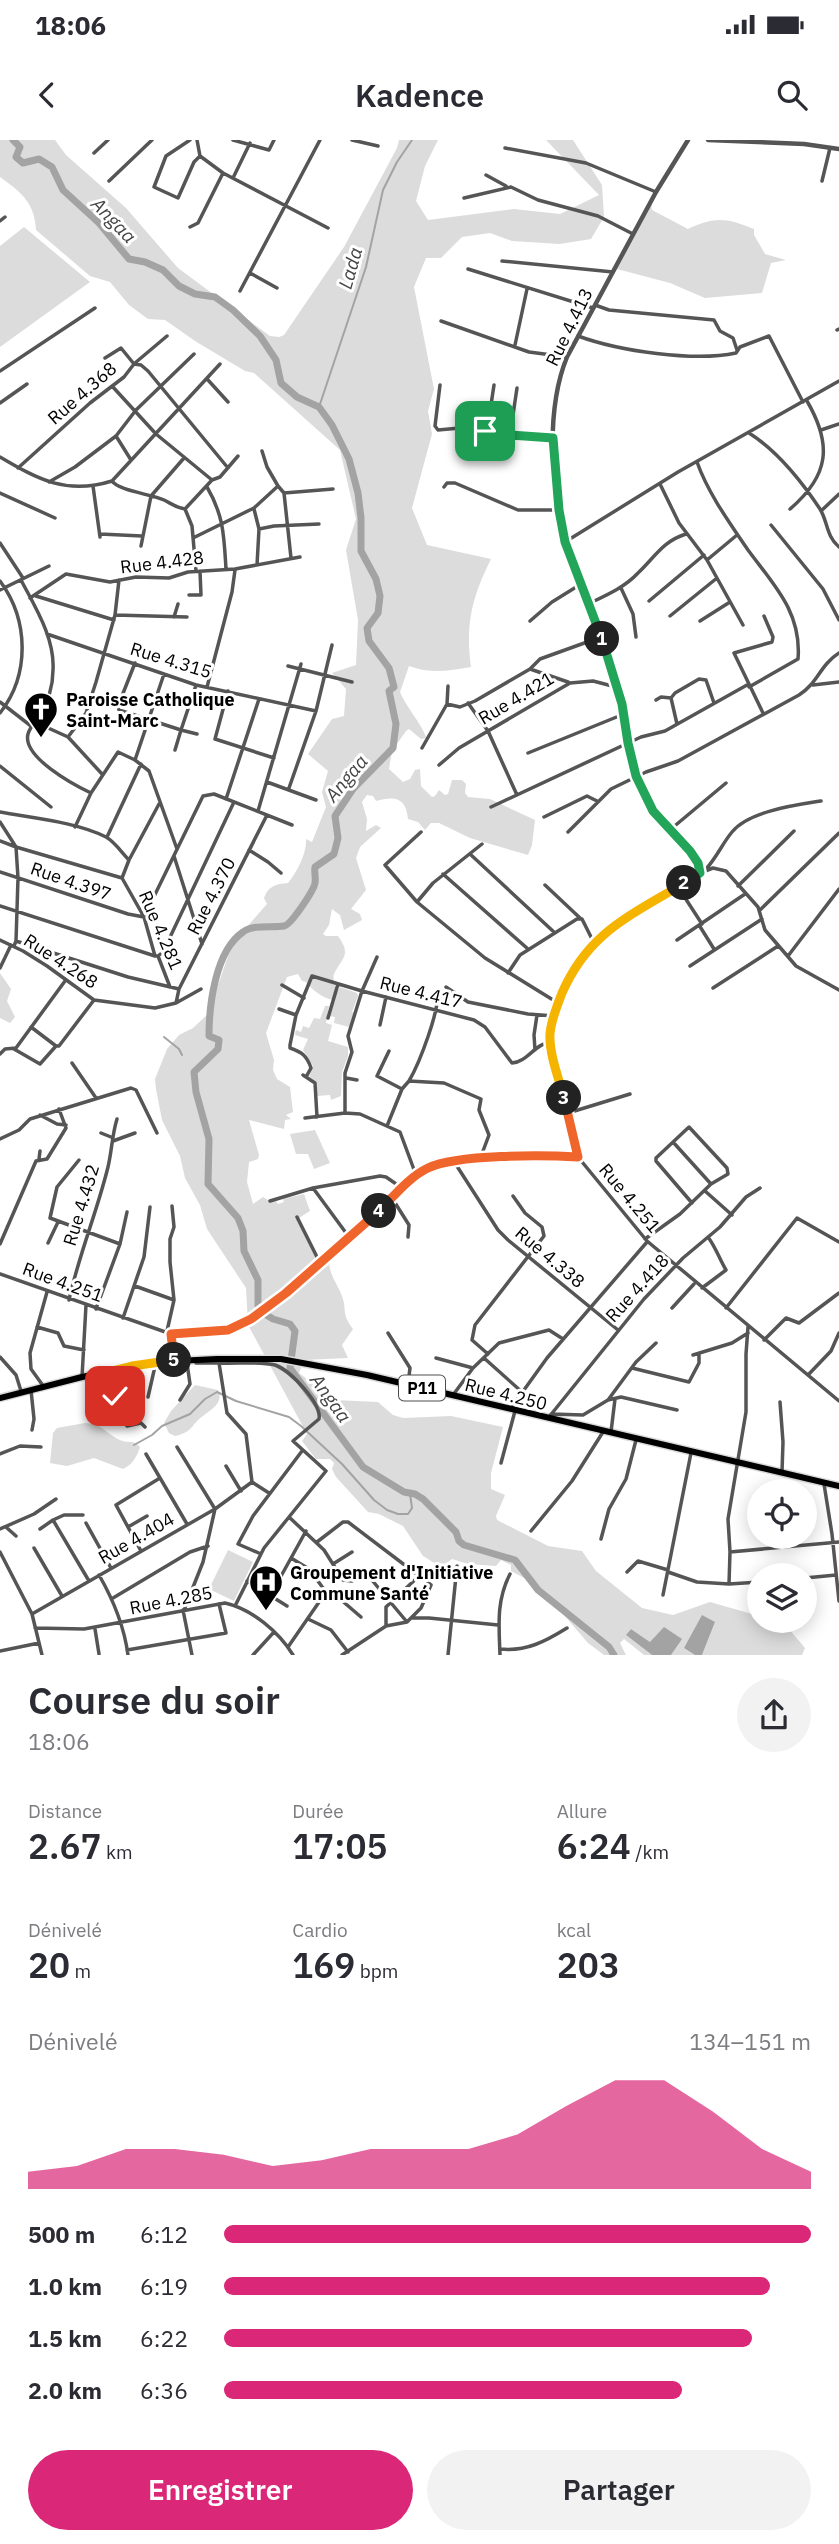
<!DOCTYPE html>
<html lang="fr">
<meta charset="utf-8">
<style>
:root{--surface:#fff;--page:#f2f2f3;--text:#2b2b33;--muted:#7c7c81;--accent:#db2777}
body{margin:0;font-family:"IBM Plex Sans",sans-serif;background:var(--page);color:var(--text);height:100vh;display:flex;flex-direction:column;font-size:26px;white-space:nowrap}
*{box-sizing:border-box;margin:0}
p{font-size:23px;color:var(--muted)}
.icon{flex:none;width:38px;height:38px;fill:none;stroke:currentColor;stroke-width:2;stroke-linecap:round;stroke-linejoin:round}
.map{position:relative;height:1515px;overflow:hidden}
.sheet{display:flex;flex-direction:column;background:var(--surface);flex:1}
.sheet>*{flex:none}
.fabs{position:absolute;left:747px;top:1339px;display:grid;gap:14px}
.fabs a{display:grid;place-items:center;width:70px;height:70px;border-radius:50%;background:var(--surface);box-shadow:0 4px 18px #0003;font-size:35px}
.pin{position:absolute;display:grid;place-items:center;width:60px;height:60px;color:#fff;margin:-30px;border-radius:14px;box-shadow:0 4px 10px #0006}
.km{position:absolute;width:35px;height:35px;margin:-18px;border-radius:50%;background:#222;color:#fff;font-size:19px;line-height:35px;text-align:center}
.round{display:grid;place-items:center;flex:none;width:74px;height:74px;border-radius:37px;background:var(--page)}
.headline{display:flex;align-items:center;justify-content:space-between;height:119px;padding:0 28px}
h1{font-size:38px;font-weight:600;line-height:52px}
.figures{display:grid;grid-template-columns:repeat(3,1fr);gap:10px;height:119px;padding:7px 28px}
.figures div{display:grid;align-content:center}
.figures b{font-size:35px;font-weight:600}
.figures small{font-size:19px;font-weight:400}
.figures p{font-size:19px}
.chart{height:196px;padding:14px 28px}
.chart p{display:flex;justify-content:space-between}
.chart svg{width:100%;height:126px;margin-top:7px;fill:var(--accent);opacity:.7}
.cta{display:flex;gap:14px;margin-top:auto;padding:14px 28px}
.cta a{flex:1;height:80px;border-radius:42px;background:var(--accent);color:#fff;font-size:28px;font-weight:600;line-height:80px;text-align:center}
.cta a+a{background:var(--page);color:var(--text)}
ul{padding:0 28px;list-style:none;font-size:23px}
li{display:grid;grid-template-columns:112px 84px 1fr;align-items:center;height:52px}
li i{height:18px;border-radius:9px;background:var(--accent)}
.status{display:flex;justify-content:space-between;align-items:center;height:49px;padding:0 35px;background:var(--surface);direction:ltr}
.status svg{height:19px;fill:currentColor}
header{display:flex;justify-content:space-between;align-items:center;height:91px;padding:0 28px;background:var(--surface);font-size:32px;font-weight:600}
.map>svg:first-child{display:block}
</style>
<div class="status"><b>18:06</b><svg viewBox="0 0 49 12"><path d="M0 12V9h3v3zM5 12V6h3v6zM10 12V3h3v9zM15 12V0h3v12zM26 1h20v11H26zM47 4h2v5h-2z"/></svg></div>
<header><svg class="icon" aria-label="back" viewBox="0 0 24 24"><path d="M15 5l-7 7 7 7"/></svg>Kadence<svg class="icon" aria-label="search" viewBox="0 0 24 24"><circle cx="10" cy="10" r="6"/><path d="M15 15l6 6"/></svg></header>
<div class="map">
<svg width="839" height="1515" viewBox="0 0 839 1515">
<rect width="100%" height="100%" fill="#fff"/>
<path fill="#dcdcdc" d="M0,0H55L66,15L126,68L178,128L270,196L279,197L284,195L344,107L397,8L399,0H438L425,26L416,61L428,80L514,69L560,74L599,55L546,0H573L602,45L604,77L591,99L560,104L512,101L490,93L462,97L441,118H426L414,147L434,249L428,271L432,294L412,368L427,405L491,419C472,457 465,484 471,527C448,531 431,534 409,526L400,552C406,567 424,587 426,598L421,599L409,589L406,591L392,611L389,629L403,642L410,639L415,630L420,629L421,646L432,657L435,656L439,650L445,655L448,654L452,640H462L466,644L465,653L468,657L490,659L535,680L532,705L528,715L470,698L439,683H431L425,690L418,682L408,679C406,657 394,656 376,661L373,656L367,655L362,662L367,679L366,691L376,685L381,688L360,707L356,718L366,750L351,769L360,774L362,780L344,790L340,775L332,769L329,785L323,794L326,796H338C352,816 342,817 334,834C332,840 336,847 337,852L340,847L357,853L358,856L352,872L355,873L349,887L334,883L335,877L330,876L335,860C325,860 312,850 306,842L302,841L298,834L287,837L266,893L274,920L273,930L277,939L290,947L293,972L286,975L291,979L285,980L284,989L249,980L259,1015L258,1019L249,1022L247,1042L253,1064L263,1057L271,1062L276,1061L278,1064L284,1062L283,1059L304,1054L310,1071L299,1078L319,1126L329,1120C329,1138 341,1147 344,1163C345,1174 345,1179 353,1189L342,1205L348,1218L304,1220L299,1233L335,1260L378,1262L393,1275L403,1278L451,1276L503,1287L491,1333V1349L505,1355L496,1376L497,1380L548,1406L582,1411L596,1431L642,1468L673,1475L710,1462L759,1476L760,1480L783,1482L805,1508L802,1515H702L715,1482L684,1508L695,1515H671L681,1499L650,1502L631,1489L626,1495L652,1515H644L624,1499L620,1503L626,1515H604L588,1503L551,1460L547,1462L528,1440L511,1431V1425L501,1420L496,1426L468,1424L452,1419L444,1425L436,1424L423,1416L403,1386L379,1374L368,1372L336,1337L332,1329L334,1323L330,1319H316L302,1301L307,1294L248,1185L246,1148L207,1089L200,1065L185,1038L180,1016L162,980L156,949L155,939L167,909L179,895L193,888L208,874L228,816L238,797L267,764L264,758C268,746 276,744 288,743C297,732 307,713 306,699L312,702L326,667L322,652L328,631L308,614L332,579L344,576L346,549L332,533L356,525L358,480L346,410L356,379L340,310L254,233L245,231L195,201L165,180L148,179L129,165L110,142L90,136L36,90C35,63 21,52 0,37Z
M651,63L652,70L688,89C715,76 727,78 754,89V95L765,114L786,120L771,123L762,153L705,158L670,143L617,129Z
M24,87L90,142L0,207V106Z
M0,833L11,849L7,861L15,877L10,883L0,878Z
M325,866H329L326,883L332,885L328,901L348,907V916L342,932L341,956L331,960L330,955L317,956V943L309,936L313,926L303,910L308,899L295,895L296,890L301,892L303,886L309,888L314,878L320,879Z
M315,990L330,1023L314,1029L308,1014H296L290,994Z
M195,1245L218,1250C224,1263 212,1269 203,1276C191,1284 194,1292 175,1296L169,1293L164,1283L171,1271Z
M85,1283C103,1284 105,1293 120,1300C128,1304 133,1299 140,1307C137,1317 132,1325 123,1329L94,1318L67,1326L50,1323L53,1293L57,1288Z
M228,1410L253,1422L234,1461L209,1449Z"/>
<path fill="#a3a3a3" d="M702,1475L715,1482L702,1515H695L684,1508Z
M664,1487L682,1499L671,1515H652L626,1495L631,1489L650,1502Z"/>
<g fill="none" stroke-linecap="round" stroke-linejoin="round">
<path stroke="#a3a3a3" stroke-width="2" d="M319,267L366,127L383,50L397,22L412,0
M164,897L179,909L182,915
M134,1305L152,1295L162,1286L190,1274L205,1259L217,1252L236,1261L289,1277L301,1286L342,1324L374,1360L387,1370L398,1374H408L412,1368L410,1354"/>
<path stroke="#a3a3a3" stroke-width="7" d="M13,0L20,7L16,17L23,23L39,19L52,27L63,50L99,83L129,119L145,122L163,130L179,146L195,154L215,157L233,170L260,196L276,220L281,243L297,257L319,267L332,285L349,319L358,353L361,378V411L376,439L380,456L378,473L367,488L369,501L389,528L394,547L389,551L396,584L393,608L353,649L335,676L338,698L334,714L315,727C314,732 316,738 315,743C314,750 291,785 284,786C272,788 254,784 243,792C215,811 209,866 209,896L219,900L218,909L194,932L196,952L209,999L208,1044L238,1078L243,1091L244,1111L258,1140V1166L265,1174L273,1179L290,1184L295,1191L290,1228L363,1327L404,1352L415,1354L423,1359L456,1392L459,1401L464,1405L515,1420L538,1450L609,1507L614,1515"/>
<g stroke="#dbdbdb" stroke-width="9">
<path id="primary" d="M0,1258L82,1237L156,1222L217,1219H281L367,1235L839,1346"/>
</g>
<path stroke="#555" stroke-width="3.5" d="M190,0L166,16L154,47L178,58L194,22L200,16
M197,0L200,16L223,33L328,88
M233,0L269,10L274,0
M352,0L378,6
M505,8L586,23L656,52
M94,13L108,0
M486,35L506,46
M233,38L250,3
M109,41L152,0
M822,41L830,8
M464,58L511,47L538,60L598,76L633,94
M0,81L5,77
M190,87L198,83L223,33
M502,121L613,132
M468,129L593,168
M250,133L277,148
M240,151L320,0
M595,165L609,170L714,180L720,191L733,198L737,210
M441,181L529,212L567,217
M837,190L839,189
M578,196C619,211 694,222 736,213L740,207L769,196L803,262
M515,205L527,149
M135,223L167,196
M134,224L141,225L148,231L228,328
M0,231L95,168
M208,240L228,262
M440,245L435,286L438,290L460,288L510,295L553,298
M112,246L156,294L212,340
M0,263L27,244
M821,290L839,284
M487,291L494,245
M749,293C776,310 802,342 820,369C828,382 826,396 839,407
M510,295L517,248
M116,296L131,320
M0,317C39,340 67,355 112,341C119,351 151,354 164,360C172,364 177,368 185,369
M697,322C708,353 729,382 748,410C773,444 802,472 798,519L749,547
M18,328L90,263L124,237L134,224L121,208L105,218
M112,341L220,224
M49,342L75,327L116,296L136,270L194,214
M660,344L679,383L707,420L743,485
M93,346L100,397
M278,346L284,353L291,418
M207,347C224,376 224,397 226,429
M444,347L447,343H455L518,370H559
M0,353L55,378
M284,353L333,349
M185,369L212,340L220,337L238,316
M185,369L192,386L196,431
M254,369L259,389L257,425
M790,369C830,335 832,304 807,261
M821,371L839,354
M771,385L823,449L839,480
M259,389L274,386L319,384
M100,394L142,396
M193,398L254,368L278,346L267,327L262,311
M565,402L678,332L839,241
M0,403L23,438
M141,406L151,356L184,318
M707,420L737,395
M21,440C35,467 55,498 53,530C53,546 48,562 39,576C35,582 30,587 28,594C22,617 74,645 91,653L75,687
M0,441C29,480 30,535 0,573
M621,448L633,474L636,497
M0,450L49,426
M189,455H201L200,431
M36,456L114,480
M30,458L66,434L110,442L136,437L169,438L188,432L235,429L300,417
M649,461L704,415
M590,463C607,455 625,447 638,433C655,417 663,401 686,394
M115,475L187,477
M670,476L717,438
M174,477L178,464
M530,481L552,462L581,444
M700,481L730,462
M47,494L196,545L316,571
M135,523L118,566L119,570L181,590L196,545
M288,526L352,542
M530,529L568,542
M813,545L839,542
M207,547L232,452L235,430
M228,551L215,599L274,618
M656,560L661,557L671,558
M0,562L31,586
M468,563L488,591L517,655
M447,564L460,567L475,561L530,529L540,519L601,497
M763,573L734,513L772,502L773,497L764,476
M35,582L68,597L102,634
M677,584L671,558L675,553L699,539L706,540L714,563
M68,597L86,573L96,542L115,475L119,440
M422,608L447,564L448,546
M175,610L181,590L197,594
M528,613L624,574
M135,620L164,534
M439,625L459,608L570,543L593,541L616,547
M0,626L51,667
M267,642L316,660
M289,648L316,571L332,505
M91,653L118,612L135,620L149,631L177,709
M226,659L259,559
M491,667L641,597L665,591L747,545
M258,671L301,524
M0,672C32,678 77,682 106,697C115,702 122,713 129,720L122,738L144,777L155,816H158L170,847
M544,677L587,656L597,661
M0,682L16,707L18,738L16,801L14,806
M671,689L726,643
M421,692L385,725L417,762L485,818L558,863
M568,692L611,649L646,632L678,621L799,555C819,542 819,526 839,513
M107,697L141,624
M0,701L16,707L122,738
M249,710L268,722L281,733
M470,714L555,793
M174,716L202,804
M129,720L159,664
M706,729C717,717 722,704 732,692C749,671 796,665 821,661
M0,732L128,774L144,777L203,656L214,654L292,685
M700,733L713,728L726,731L758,767L765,790L796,826L839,850
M443,734L528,809
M545,745L580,778
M738,746L794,691
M678,747L702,784
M417,762L433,743L482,704
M0,766L155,816
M760,770L839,693
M699,785L714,809
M0,800L23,811L47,826L94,860L155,868L176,863L179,849L267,675
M677,800L745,754
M16,801L128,837L179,849
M158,816L163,812L234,662
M788,816L839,749
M690,826L762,779
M0,828L11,805
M508,833L520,815L577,779H582L594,803
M282,845L304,858
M446,847L468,862L528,874L554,876
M713,848L778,806
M176,863L201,849
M279,869L296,875
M328,878L338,844
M380,885L386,857
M31,887L56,906H59L94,860
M14,909L40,924L56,906
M535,910L534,895L537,875
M389,911L377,936L402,949L409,941L444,943L481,959L479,970L489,995L480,1019
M0,914L5,909L16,908L65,841
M72,923L96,958
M303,935L315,943L317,977
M306,937L311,928C307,916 302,912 290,908V905L296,875L312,836L362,851L377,817
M346,938L357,940
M409,941C419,924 441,868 437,851
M568,973L630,954
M40,975L57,984L66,985
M305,978L345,973
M387,986L402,949
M101,993L111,997
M0,999L19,990L30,979L131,948L136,950L157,993
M113,1001L135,993
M673,1002L711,1044
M39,1019L40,1011
M79,1020L57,1047L50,1078L120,1104
M453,1020L498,1090L508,1100L618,1190
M416,1035L400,992L360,974L345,973V933L352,912L348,896L362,851L474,880L485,887L512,923C527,922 535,904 550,902
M313,1048L349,1097
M705,1051L732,1075
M392,1058L409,1085L408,1097
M270,1061L313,1048L380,1036L386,1037L402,1048
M297,1077L320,1123
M645,1099L680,1074L711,1044L728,1034L727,1028L689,987L656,1018V1021L692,1063
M48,1103L58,1082
M0,1104L36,1021L47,1019L66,988L59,969
M0,1134L171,1194L228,1190L251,1179L286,1153L371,1078L416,1035L429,1028L453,1020L556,1016L578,1017L647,1101L839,1261
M135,1146L174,1160
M702,1148L726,1130C719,1118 716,1108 708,1097
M69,1160C79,1114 97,1072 108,1027C112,1010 112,995 117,979
M672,1168L694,1144
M726,1168L797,1078L839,1102
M96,1169L120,1104L127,1072
M123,1178L144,1117L150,1067
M37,1187L58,1193L64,1206L84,1210
M748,1187L746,1214V1272L728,1379L730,1412L729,1444L760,1442
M167,1191L174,1160L170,1122V1099L174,1087L172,1066
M388,1193L410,1228L408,1244
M171,1195L175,1220
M764,1200L786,1178L799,1183L839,1153
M488,1214L472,1200L475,1185L544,1096L542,1087L525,1073L513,1056
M693,1215L732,1203L748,1193
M0,1217L16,1235L21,1251
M436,1218L473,1228
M484,1218L522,1252
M196,1223H219L227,1273L246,1294L252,1342
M219,1223C236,1224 259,1221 275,1225C290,1230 322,1264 319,1279L293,1301L326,1331L289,1377
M632,1228L689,1242L699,1223V1213
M108,1232C109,1247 119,1274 127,1286L141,1283L145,1287
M808,1235L831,1211L839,1193
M82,1237L86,1165
M44,1247L31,1229L30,1213L47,1152
M31,1250L34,1279L32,1290
M453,1255L473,1228L499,1203L549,1190L563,1199
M148,1257L156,1222
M180,1260L190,1244L187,1223
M608,1260L636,1222L656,1203
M780,1262L783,1302L782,1332
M511,1268L547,1218L647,1102
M551,1274L583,1275L608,1260L621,1257L677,1270
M549,1277L644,1159L683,1118L720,1087L746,1057L760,1048
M611,1292L615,1259
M177,1307L215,1369L203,1422L184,1470
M0,1314L20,1306L41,1307
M146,1314L187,1384
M501,1323L515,1271
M226,1326L241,1351
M252,1342L269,1353
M824,1344L832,1394L839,1461
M53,1380L64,1375H83
M86,1383L111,1428
M128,1387L147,1376
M7,1388L16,1396
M0,1389L34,1374L56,1359
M40,1389L53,1380L89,1441
M531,1391L572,1341L603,1292
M601,1399L609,1369L626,1339L636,1300
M34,1408L62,1456
M141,1411L116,1365L160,1338
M0,1412L32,1474L42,1515
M730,1412L839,1402
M261,1414L238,1404L253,1376L302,1311
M333,1424L352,1412
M627,1432L638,1421L668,1430
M668,1432L697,1442L729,1444
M99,1435C114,1461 124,1485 128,1515
M805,1438L836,1435
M247,1441L287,1466
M326,1452L340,1459L361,1477
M663,1455L691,1313
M270,1456L306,1391
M113,1458L190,1412L208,1406
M235,1466L264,1408L289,1377L324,1410L343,1440L352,1441L366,1433L407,1482L421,1468L431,1445L348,1382H343L317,1402
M183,1470L192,1515
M32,1474L215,1369L252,1342
M413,1478H429L498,1485
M308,1479L331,1490L348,1512
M386,1486V1467L419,1436
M35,1488L84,1489L225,1463C252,1469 279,1492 293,1515
M95,1489L99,1514
M288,1507L326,1452L309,1429L291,1418
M500,1509C526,1512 546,1501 567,1488
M127,1510L226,1493L219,1464
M0,1511L39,1503
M253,1515L274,1492
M342,1515L386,1486L407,1482
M448,1515L457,1426
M500,1515C499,1486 496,1461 510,1434"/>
<path stroke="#555" stroke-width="4.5" d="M708,0L804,4L839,9
M578,1017L550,902L558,863L571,833L588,809L625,777L700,733C697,709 673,695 658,678C650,670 645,657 640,646C629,621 628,594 623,568C620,551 613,533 608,516C597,477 576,441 565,402C550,349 546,268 567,217L656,52L688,0"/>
<use href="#primary" stroke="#000" stroke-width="6"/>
</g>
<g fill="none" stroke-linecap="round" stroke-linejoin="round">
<g stroke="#fff" stroke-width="14">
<path id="split-1" d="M485,291L510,295L553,298L559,370L565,402L602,499"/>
</g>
<g stroke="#fff" stroke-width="14">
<path id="split-2" d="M602,499L622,564L628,603L636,636L653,671L690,711L698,723L700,733L684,743"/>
</g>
<g stroke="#fff" stroke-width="14">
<path id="split-3" d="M564,958C559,939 549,914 550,894C551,880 557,866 562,853C589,791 631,776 684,743"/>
</g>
<g stroke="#fff" stroke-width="14">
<path id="split-4" d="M379,1071C394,1056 409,1037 428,1028C457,1014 544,1015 578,1017L564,958"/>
</g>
<g stroke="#fff" stroke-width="14">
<path id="split-5" d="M174,1220L171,1194L228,1190L251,1179L286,1153L379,1071"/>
</g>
<g stroke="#fff" stroke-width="14">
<path id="split-6" d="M115,1256L109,1243L108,1232L132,1226L174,1220"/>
</g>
<use href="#split-1" stroke="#22a559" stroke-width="9"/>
<use href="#split-2" stroke="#22a559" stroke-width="9"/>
<use href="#split-3" stroke="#f5b400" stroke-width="9"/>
<use href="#split-4" stroke="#f0652b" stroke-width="9"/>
<use href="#split-5" stroke="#f0652b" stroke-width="9"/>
<use href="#split-6" stroke="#f5b400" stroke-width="9"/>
</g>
<defs>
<g id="church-pin" transform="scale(1.75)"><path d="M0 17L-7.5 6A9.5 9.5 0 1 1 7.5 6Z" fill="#000" stroke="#fff"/><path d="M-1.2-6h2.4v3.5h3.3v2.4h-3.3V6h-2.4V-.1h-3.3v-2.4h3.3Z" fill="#fff"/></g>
<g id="hospital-pin" transform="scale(1.75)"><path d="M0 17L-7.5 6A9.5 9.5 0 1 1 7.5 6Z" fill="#000" stroke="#fff"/><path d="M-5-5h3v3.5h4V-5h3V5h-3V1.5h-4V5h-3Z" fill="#fff"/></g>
</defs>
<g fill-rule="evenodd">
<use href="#church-pin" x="41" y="569"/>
<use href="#hospital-pin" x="266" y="1442"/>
</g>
<g text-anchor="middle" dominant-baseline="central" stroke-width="6" stroke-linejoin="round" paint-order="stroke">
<rect fill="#fff" stroke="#4c4c4c" stroke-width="2" x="399" y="1235.5" width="46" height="25" rx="5"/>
<g font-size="16" font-weight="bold" fill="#000">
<text x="422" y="1248">P11</text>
</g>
<g font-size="18" fill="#000" stroke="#fff">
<text transform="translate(569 187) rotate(-64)">Rue 4.413</text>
<text transform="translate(82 253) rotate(-41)">Rue 4.368</text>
<text transform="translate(162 422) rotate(-7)">Rue 4.428</text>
<text transform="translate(171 520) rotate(17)">Rue 4.315</text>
<text transform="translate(516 558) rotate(-31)">Rue 4.421</text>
<text transform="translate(71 741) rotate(19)">Rue 4.397</text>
<text transform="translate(211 756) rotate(-63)">Rue 4.370</text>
<text transform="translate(161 790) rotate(67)">Rue 4.281</text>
<text transform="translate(61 821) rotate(33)">Rue 4.268</text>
<text transform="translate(421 852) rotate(14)">Rue 4.417</text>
<text transform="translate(630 1058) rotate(50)">Rue 4.251</text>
<text transform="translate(81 1065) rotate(-73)">Rue 4.432</text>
<text transform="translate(550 1117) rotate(40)">Rue 4.338</text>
<text transform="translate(63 1142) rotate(20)">Rue 4.251</text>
<text transform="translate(637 1148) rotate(-48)">Rue 4.418</text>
<text transform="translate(506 1254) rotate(14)">Rue 4.250</text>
<text transform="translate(136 1398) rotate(-30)">Rue 4.404</text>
<text transform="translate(171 1460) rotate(-11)">Rue 4.285</text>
</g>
<g font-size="18" font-weight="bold" fill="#000" stroke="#fff" text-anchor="start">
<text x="66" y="559">Paroisse Catholique<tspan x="66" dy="21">Saint-Marc</tspan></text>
<text x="290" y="1432">Groupement d'Initiative<tspan x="290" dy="21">Commune Santé</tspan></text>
</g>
<g font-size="19" font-style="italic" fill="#444" stroke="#fff">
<text transform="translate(114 80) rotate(46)">Angaa</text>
<text transform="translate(350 128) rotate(-74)">Lada</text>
<text transform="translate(346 638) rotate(-50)">Angaa</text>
<text transform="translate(331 1258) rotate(54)">Angaa</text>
</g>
</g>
</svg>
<div class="fabs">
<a><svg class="icon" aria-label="locate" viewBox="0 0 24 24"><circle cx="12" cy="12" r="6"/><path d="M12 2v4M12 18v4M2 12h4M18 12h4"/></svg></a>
<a><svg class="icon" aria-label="layers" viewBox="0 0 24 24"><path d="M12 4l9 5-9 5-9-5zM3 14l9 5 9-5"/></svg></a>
</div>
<div class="pin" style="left:485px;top:291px;background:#1e9e55"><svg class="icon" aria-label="arrive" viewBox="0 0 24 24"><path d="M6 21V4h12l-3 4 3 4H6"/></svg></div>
<div class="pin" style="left:115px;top:1256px;background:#d93025"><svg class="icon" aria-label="check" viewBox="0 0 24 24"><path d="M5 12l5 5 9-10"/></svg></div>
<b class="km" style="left:602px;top:499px">1</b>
<b class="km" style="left:684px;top:743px">2</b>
<b class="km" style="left:564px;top:958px">3</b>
<b class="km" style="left:379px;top:1071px">4</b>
<b class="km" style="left:174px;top:1220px">5</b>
</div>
<section class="sheet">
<div class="headline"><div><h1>Course du soir</h1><p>18:06</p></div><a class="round"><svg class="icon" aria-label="share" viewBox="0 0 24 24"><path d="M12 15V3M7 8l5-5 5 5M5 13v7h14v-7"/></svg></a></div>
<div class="figures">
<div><p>Distance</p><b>2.67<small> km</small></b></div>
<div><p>Durée</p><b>17:05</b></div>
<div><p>Allure</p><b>6:24<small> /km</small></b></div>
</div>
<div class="figures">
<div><p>Dénivelé</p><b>20<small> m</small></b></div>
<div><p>Cardio</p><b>169<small> bpm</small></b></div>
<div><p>kcal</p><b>203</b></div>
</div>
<div class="chart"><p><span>Dénivelé</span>134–151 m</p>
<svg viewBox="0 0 160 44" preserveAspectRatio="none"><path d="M0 44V38L10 36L20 30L30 30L40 32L50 36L60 34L70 30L80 30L90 30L100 25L110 15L120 6L130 6L140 17L150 30L160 38V44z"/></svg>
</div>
<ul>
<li><b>500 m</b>6:12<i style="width:100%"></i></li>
<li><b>1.0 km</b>6:19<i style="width:93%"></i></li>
<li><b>1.5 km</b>6:22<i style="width:90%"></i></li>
<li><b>2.0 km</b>6:36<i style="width:78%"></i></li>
</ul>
<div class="cta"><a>Enregistrer</a><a>Partager</a></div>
</section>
